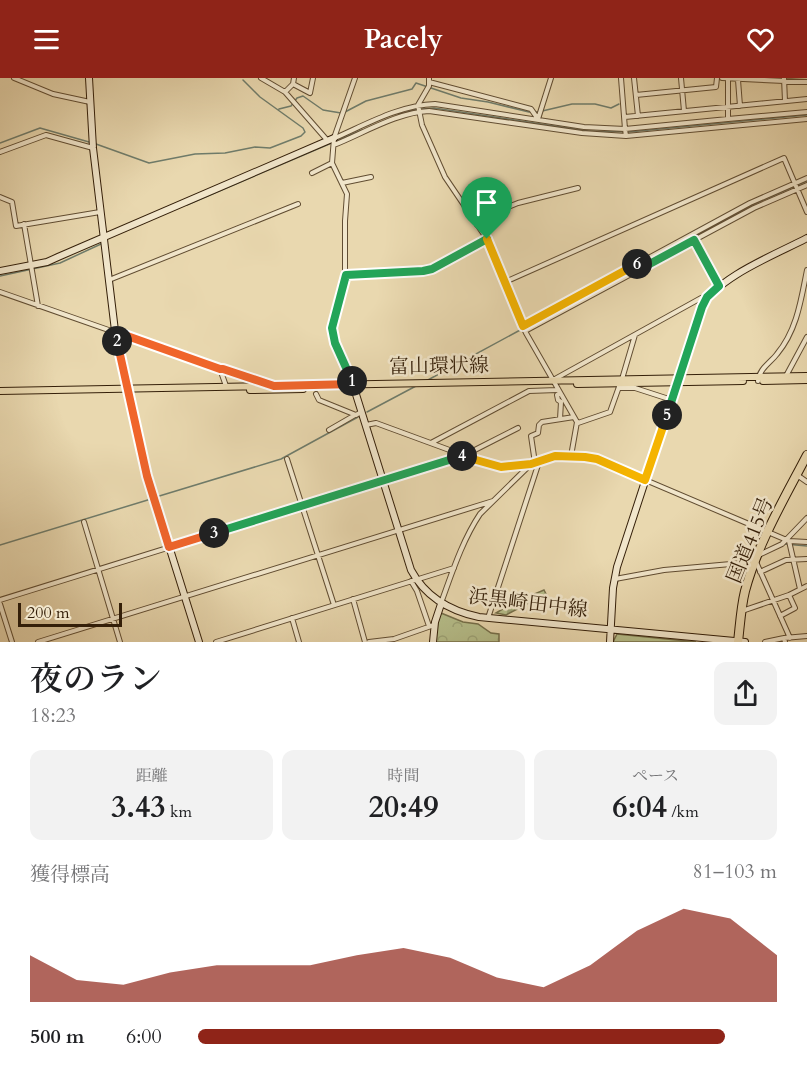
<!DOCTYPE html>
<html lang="ja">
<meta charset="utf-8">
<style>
:root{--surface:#fff;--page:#f2f2f2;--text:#202124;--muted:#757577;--accent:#8f2418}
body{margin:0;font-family:Cardo,"Noto Serif JP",serif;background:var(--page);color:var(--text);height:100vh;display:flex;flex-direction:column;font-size:22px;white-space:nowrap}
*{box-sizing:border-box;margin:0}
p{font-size:20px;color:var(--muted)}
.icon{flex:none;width:33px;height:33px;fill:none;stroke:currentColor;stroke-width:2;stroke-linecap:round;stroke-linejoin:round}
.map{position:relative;height:564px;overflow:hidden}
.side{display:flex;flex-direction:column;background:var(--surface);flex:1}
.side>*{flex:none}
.scale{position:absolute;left:18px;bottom:15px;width:104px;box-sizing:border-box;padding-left:6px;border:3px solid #341f09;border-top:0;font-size:16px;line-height:21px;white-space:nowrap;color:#341f09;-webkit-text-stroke:4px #f1e6cb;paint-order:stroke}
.pin{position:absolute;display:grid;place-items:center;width:51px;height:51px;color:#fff;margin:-62px -26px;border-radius:50% 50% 50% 0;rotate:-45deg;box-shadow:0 0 6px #0007}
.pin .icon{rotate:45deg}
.km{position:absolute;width:30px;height:30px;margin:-15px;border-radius:50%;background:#222;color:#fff;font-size:16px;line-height:30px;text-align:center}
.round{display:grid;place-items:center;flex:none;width:63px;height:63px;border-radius:12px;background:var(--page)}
.summary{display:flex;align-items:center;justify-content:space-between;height:102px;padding:0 30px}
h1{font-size:33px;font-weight:600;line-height:45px}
.stats{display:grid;grid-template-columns:repeat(3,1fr);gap:9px;height:102px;padding:6px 30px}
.stats div{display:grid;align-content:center;border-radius:12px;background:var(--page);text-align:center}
.stats b{font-size:30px;font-weight:600}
.stats small{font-size:16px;font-weight:400}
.stats p{font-size:16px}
.chart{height:168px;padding:12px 30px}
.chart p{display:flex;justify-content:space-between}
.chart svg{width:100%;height:108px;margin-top:6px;fill:var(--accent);opacity:.7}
ul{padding:0 30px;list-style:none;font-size:20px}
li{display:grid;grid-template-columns:96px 72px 1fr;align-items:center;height:45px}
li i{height:15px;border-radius:8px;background:var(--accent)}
header{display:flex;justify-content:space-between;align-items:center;height:78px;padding:0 30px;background:var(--accent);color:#fff;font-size:27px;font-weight:600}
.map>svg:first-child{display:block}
</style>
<header><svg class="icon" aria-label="menu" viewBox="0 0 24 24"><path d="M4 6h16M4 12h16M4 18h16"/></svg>Pacely<svg class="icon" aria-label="heart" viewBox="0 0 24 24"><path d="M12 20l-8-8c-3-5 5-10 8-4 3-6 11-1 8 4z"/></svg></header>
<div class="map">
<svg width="807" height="564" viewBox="0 0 807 564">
<defs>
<pattern id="forest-crowns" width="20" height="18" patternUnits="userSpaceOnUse" patternTransform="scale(1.5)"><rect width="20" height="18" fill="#b6bf8b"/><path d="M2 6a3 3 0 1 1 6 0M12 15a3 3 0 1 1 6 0" fill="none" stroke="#9da477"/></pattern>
<pattern id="cemetery-stones" width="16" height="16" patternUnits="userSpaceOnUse" patternTransform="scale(1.5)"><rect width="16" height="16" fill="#b6bf8b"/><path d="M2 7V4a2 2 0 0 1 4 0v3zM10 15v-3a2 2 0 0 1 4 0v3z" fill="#9da477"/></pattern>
</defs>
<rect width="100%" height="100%" fill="#e9d8af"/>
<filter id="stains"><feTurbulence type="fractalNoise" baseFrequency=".00333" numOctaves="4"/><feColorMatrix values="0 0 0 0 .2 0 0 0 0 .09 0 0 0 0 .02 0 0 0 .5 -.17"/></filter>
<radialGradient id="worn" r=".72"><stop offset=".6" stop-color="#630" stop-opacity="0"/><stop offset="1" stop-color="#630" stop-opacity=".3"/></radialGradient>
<path fill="#b6bf8b" stroke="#756f4a" stroke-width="1.5" d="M617,556L696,564H613Z"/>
<path fill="url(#forest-crowns)" stroke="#756f4a" stroke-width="1.5" d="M441,535L463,544L478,546L491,555L499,556V564H435L437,544Z"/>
<path fill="url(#cemetery-stones)" stroke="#756f4a" stroke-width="1.5" d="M544,512L546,516L506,537L496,535L511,526Z"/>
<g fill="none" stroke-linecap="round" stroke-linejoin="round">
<path stroke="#6f7c6b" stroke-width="1.5" d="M279,31L291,28L297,20L303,18L323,32L341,35
M345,34L366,23L412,11L416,5L461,20L488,24L529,34H538L572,26H595L611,30L619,26
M392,40L413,32L434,30L588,53L629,54L807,37
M0,65L40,50L89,64
M96,66L149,85L195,76L225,75L255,69L270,70L301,58L305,54L303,50L260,19L243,2
M187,127L362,52
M0,198L60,185L101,166
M526,249L752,127L807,103
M426,303L522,251
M367,334L416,308
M156,419L281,381L358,339
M785,466L807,468
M0,467L151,421"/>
<g stroke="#614d32" stroke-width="6">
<path id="street" d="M14,0L53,16L90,24
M261,0L285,14L327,62
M355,0L334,60L332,85L347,116L345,143V193L347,197L423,193L432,191L487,161
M429,0V8L418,27L422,47L445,99L487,161L526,255L577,344L571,378
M634,0L638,38
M681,0L684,33
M722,0L807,4
M728,0V41L807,34
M784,0L785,23
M738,2L740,28
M429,4L531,31L538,41L551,0
M293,6L310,15L313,0
M285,14L293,6L294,0
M636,17L716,9L717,0
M625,39L807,21
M728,41L625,51L626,58L807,41
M335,60C367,46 400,27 435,26L584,49L625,51L621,0
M334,67C362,56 398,34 429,33L582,55L626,58
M0,74L46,57L93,70
M312,95L332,85
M342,105L371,99
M0,119L12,124L16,148L100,134
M24,146L38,228
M477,147L503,131L518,125L578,110
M694,162L719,208
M109,202L298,126
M505,204L784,80L807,134
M0,214L220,291L223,290L271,306
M523,248L750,125L807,100
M525,253L754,130L807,107
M220,291L226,308
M786,298L807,259
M622,301L635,257
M553,302L701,220L707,219
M758,303C759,291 770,285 777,276C797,252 801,222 807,192
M619,310H635L672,322
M560,315L557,317L558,322L561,324L560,341
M316,316L319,322L356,337L361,334
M578,345L610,334L620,306
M366,347L376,345L493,388L501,389L531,386L555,378L596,381L789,463L807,464
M329,352L355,337
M431,365L529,313L557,312
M287,381L334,527
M535,385L531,358L538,355L539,347L542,344L574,339
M797,397L807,404
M84,444L120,564
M789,463L800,511
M756,484L790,560
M760,494L786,482L807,481
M615,501L664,492L742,485L782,466L807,440
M411,503L417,513L429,548
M353,521L365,564
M0,522L463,378L518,350
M441,525C452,495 462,463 480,436L531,386
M0,526L12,564
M742,533L789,517L807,508
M780,538L795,530L789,517
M292,540L299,564
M488,540L539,384
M38,564L493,423
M216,564L454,490
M369,564L394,561L434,547
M765,564L784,560
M785,564L784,560L807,558"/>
</g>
<g stroke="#341f09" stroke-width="8">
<path id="secondary" d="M89,0L93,70L116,261L147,398L199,564
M0,193L47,184L58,179L334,60
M347,197L332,245L333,260L354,310L411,492C426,520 450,533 479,539L745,564
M433,564L435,544L441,526
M610,564L613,510L617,489L702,229C717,199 777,176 807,160"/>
</g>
<g stroke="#341f09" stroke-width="8">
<path id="primary" d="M763,303L807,302
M577,306L743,303
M250,312L303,311
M0,313L807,298"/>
</g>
<g stroke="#341f09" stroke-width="10">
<path id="highway" d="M738,564C740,547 741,529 745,513C758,465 784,421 807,377"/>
</g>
<use href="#street" stroke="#f1e6cb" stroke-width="4"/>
<use href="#secondary" stroke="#f1e6cb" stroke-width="6"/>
<use href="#primary" stroke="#e9d8af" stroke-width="6"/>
<use href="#highway" stroke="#e9d8af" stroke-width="8"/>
</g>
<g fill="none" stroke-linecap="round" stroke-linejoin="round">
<g stroke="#fff" stroke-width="12">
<path id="split-1" d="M352,303L335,265L332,250L346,197L423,193L432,191L487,161"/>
</g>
<g stroke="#fff" stroke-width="12">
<path id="split-2" d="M117,263L116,254L220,291H223L274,308L353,306L352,303"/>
</g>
<g stroke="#fff" stroke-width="12">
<path id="split-3" d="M117,263L147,398L169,469L214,455"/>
</g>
<g stroke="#fff" stroke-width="12">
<path id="split-4" d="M214,455L462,378"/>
</g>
<g stroke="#fff" stroke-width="12">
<path id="split-5" d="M462,378L501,389L531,386L555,378L585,379L597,381L645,402L667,337"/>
</g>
<g stroke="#fff" stroke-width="12">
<path id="split-6" d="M637,186L641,184L644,189L694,162L719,208L707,219L702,229L667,337"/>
</g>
<g stroke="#fff" stroke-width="12">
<path id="split-7" d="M487,161L523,248L637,186"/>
</g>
<use href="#split-1" stroke="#22a559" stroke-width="8"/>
<use href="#split-2" stroke="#f0652b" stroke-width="8"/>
<use href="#split-3" stroke="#f0652b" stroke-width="8"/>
<use href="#split-4" stroke="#22a559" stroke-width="8"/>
<use href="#split-5" stroke="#f5b400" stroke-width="8"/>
<use href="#split-6" stroke="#22a559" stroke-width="8"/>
<use href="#split-7" stroke="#f5b400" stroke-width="8"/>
</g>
<g text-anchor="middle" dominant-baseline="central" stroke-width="5" stroke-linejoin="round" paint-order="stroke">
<g font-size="20" fill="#341f09" stroke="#f1e6cb">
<text transform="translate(439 288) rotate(-1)">富山環状線</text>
<text transform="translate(750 462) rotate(-68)">国道415号</text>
<text transform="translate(528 525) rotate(7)">浜黒崎田中線</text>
</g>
</g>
<rect width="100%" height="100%" filter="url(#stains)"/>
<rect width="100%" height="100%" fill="url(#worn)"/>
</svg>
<div class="scale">200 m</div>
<div class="pin" style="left:487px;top:161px;background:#1e9e55"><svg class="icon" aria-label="arrive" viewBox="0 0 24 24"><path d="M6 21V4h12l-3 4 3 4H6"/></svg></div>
<b class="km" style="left:352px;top:303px">1</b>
<b class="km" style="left:117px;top:263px">2</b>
<b class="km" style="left:214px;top:455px">3</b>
<b class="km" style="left:462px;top:378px">4</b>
<b class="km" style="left:667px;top:337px">5</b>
<b class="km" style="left:637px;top:186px">6</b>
</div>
<section class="side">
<div class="summary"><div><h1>夜のラン</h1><p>18:23</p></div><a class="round"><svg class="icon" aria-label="share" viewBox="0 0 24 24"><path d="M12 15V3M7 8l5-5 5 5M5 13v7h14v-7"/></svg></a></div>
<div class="stats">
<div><p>距離</p><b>3.43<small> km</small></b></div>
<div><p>時間</p><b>20:49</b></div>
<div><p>ペース</p><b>6:04<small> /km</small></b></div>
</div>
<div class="chart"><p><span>獲得標高</span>81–103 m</p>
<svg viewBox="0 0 160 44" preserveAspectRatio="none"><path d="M0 44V25L10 35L20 37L30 32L40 29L50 29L60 29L70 25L80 22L90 26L100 34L110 38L120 29L130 15L140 6L150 10L160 25V44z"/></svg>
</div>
<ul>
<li><b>500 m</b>6:00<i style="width:91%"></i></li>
</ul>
</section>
